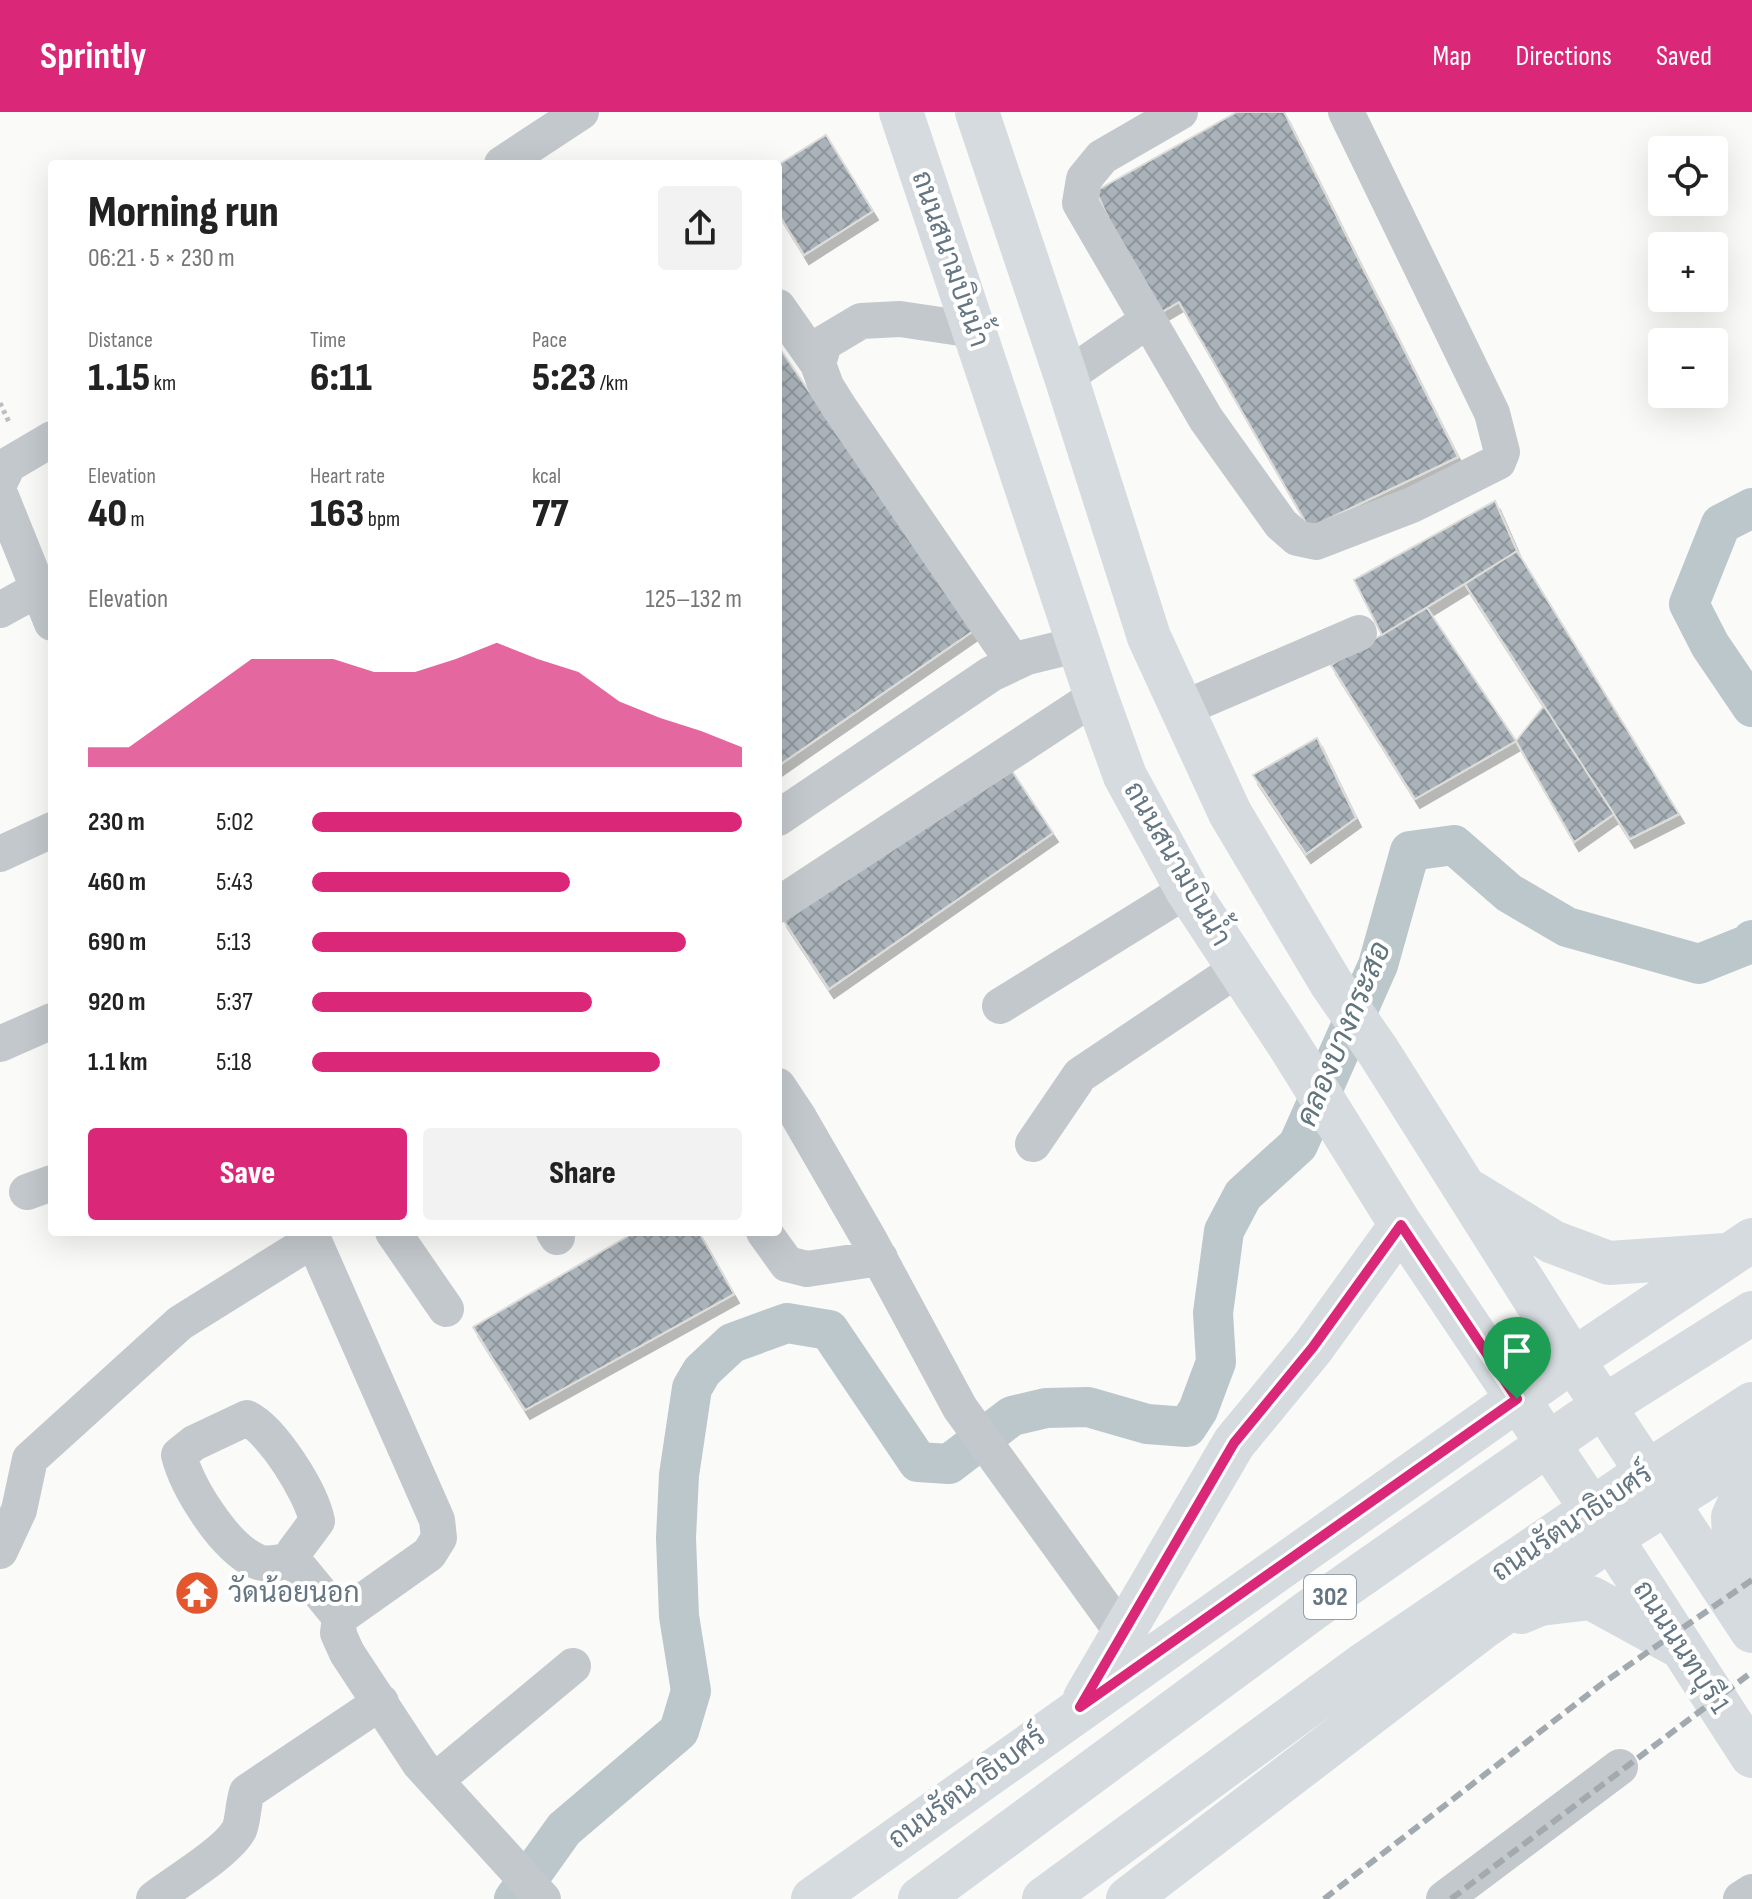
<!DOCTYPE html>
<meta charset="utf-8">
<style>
:root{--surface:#fff;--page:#f2f2f2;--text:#222;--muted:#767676;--accent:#db2777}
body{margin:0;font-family:"Sofia Sans Condensed",Sarabun,sans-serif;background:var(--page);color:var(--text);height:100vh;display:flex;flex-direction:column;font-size:30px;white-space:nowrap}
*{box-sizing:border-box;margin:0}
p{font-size:26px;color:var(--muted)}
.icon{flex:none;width:44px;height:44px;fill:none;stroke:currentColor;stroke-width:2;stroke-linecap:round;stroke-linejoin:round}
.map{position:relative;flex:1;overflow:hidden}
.details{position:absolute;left:48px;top:48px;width:734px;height:1076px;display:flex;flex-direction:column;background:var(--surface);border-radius:8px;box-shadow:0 8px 32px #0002}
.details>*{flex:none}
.buttons{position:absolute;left:1648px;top:24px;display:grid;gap:16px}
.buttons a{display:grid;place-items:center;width:80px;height:80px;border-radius:8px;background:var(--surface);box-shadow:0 8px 32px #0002;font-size:40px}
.pin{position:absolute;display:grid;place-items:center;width:68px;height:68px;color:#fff;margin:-82px -34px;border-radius:50% 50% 50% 0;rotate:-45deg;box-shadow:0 0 8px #0007}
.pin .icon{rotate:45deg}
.round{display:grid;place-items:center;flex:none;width:84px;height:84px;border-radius:8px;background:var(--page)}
.summary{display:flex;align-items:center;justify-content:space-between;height:136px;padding:0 40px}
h1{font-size:44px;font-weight:800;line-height:60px}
.metrics{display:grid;grid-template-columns:repeat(3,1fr);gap:12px;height:136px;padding:8px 40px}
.metrics div{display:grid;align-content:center}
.metrics b{font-size:40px;font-weight:800}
.metrics small{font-size:22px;font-weight:400}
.metrics p{font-size:22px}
.chart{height:224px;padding:16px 40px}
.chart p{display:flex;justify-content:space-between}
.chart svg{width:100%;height:144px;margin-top:8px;fill:var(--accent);opacity:.7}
.action{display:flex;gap:16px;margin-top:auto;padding:16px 40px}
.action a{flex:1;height:92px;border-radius:8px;background:var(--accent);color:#fff;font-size:32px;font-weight:800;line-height:92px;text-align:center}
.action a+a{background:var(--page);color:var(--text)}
ul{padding:0 40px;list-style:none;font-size:26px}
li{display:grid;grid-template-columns:128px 96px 1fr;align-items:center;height:60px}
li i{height:20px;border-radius:10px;background:var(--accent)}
header{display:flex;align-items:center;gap:48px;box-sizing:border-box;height:112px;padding:0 40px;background:var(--accent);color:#fff}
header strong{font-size:38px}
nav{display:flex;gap:44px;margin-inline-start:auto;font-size:28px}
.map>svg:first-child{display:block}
</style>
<header>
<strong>Sprintly</strong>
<nav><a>Map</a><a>Directions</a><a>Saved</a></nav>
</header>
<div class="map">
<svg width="1752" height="1787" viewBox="0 0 1752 1787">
<defs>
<pattern id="building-cross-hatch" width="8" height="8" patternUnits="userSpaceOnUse" patternTransform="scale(2)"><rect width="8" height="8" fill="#aab3b9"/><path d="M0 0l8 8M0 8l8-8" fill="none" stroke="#8e969c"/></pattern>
<filter id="shadow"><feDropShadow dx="5" dy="9" stdDeviation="0" flood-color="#0004"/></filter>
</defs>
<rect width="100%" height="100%" fill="#fafaf8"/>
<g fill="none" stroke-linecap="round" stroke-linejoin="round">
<path stroke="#bbc7cb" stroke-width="40" d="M1752,396L1721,412L1689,492L1710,533L1752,595
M514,1787L564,1717L679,1619L691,1579L679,1504L676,1426L679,1363L692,1276L702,1259L732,1231L787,1211L829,1218L918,1350L949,1352L1012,1304L1046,1296L1088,1295L1147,1312L1187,1315L1198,1298L1216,1250L1213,1201L1224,1119L1243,1083L1298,1033L1378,853L1410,739L1454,733L1509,781L1567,815L1699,852L1749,832L1752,828"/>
</g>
<path fill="url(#building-cross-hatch)" stroke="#dcdcda" stroke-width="2" filter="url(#shadow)" d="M1237,0H1284L1458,345L1309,416L1179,190L1153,205L1096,79Z
M826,23L873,99L804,143L778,101V53Z
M778,234L973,519L778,654Z
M1495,389L1517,439L1382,523L1354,468Z
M1517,439L1679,702L1630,727L1465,472Z
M1427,496L1516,629L1415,687L1331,553Z
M1544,594L1614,702L1574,730L1516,629Z
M1317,626L1356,706L1306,742L1253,663Z
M1008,653L1053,721L829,877L782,806Z
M635,1120H699L734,1182L525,1298L473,1215Z"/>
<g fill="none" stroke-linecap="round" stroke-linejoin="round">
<path stroke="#bbbfc2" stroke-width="5" stroke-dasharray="4 4" stroke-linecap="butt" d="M0,291L9,310"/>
<path stroke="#c3c8cc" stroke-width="36" d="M1180,0L1102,45L1084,67L1080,91L1206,307L1281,412L1297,426L1316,430L1412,393L1498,350L1502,340L1492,301L1346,0
M502,52L581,0
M778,195L818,252
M974,218L900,207L861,209L824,231L818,252L826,274L839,295L1014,551
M1066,265L1147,209
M0,370L8,353L52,327
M0,382L52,511
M0,498L38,477
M1182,597L1359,521
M778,706L991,562L1027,545L1080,532
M0,742L52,718
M778,793L1096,584
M1000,894L1187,778
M0,932L52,909
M778,974L798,1004L869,1127L960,1296L1122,1520
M1033,1032L1080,963L1239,856
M27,1080L52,1071
M310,1120L437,1408L439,1426L429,1442L340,1505L338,1521L347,1541L420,1652L543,1787
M393,1120L446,1197
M554,1120L557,1125
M764,1120L787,1152L807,1157L880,1146
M247,1306C273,1319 311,1380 317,1409L294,1440L293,1448C282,1450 266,1454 256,1449C224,1435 187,1375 179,1343L194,1331Z
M0,1439L19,1398L30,1347L180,1211L313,1128
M293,1448L340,1505
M436,1668L573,1554
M154,1787C176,1770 226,1741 239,1718C243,1710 243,1692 247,1680L381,1590
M1444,1787L1620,1655
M1741,1787L1752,1780"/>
<path stroke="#d6dbdf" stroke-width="44" d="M901,0L1096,584L1125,664L1187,778L1289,933L1401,1113L1611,1426L1752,1644
M977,0L1066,265L1149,525L1230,701L1331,871L1378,939L1573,1248L1752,1519
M1473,1081L1553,1130L1609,1151L1726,1143
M1738,1497L1733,1405L1752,1364
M1521,1500L1540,1492L1591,1486L1675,1532
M1085,1586L1234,1331L1313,1235L1401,1113
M813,1787L1573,1248L1752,1128
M920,1787L1311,1498L1581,1309L1752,1201
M1044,1787L1363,1553L1629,1372L1752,1292
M1128,1787L1482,1516L1611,1426L1752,1337"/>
<path stroke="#a2aab0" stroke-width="6" stroke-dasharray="12 6" stroke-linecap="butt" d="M1324,1787L1603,1571L1752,1468
M1451,1787L1752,1560"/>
</g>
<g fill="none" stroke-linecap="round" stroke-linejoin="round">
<g stroke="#fff" stroke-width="16">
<path id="route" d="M1401,1113L1517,1287L1080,1595L1234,1331L1313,1235Z"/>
</g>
<use href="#route" stroke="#db2777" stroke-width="10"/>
</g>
<defs>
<g id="temple-disc" transform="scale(2.3)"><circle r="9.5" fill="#e4572e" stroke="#fff"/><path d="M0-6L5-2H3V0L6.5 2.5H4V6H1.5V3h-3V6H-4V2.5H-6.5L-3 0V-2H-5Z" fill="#fff"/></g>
</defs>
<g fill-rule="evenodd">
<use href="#temple-disc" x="197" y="1481"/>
</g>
<g text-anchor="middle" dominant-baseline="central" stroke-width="8" stroke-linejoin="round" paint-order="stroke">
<rect fill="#fff" stroke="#939fa8" stroke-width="2" x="1304" y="1463" width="52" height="44" rx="6"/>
<g font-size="26" font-weight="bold" fill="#657683">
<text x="1330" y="1485">302</text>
</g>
<g font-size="28" fill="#657683" stroke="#fff">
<text transform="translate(950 147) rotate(71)">ถนนสนามบินน้ำ</text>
<text transform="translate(1177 752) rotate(60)">ถนนสนามบินน้ำ</text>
<text transform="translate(1572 1411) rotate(-34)">ถนนรัตนาธิเบศร์</text>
<text transform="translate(1681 1535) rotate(57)">ถนนนนทบุรี 1</text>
<text transform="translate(967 1676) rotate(-36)">ถนนรัตนาธิเบศร์</text>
</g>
<g font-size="28" fill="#657683" stroke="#fff" text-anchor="start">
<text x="228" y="1481">วัดน้อยนอก</text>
</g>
<g font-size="30" font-style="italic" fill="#60757c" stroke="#fff">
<text transform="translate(1344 922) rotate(-67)">คลองบางกระสอ</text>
</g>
</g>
</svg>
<div class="buttons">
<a><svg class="icon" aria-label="locate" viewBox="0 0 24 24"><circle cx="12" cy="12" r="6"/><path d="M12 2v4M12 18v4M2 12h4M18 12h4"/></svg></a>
<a>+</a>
<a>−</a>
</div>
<div class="pin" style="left:1517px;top:1287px;background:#1e9e55"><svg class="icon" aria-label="arrive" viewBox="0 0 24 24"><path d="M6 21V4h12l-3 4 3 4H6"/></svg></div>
<section class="details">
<div class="summary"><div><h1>Morning run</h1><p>06:21 · 5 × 230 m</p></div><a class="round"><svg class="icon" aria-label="share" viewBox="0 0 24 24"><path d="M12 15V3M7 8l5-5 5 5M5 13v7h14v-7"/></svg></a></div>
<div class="metrics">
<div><p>Distance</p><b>1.15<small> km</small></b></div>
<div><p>Time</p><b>6:11</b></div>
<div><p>Pace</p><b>5:23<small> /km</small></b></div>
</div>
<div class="metrics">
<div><p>Elevation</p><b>40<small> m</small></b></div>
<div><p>Heart rate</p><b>163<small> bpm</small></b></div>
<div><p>kcal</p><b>77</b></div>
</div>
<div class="chart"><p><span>Elevation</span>125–132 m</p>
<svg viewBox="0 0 160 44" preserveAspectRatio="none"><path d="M0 44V38L10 38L20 29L30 20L40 11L50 11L60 11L70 15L80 15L90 11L100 6L110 11L120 15L130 24L140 29L150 33L160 38V44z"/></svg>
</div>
<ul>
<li><b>230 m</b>5:02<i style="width:100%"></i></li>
<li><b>460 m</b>5:43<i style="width:60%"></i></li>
<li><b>690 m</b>5:13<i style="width:87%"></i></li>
<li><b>920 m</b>5:37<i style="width:65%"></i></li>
<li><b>1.1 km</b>5:18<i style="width:81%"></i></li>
</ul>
<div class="action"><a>Save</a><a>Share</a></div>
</section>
</div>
